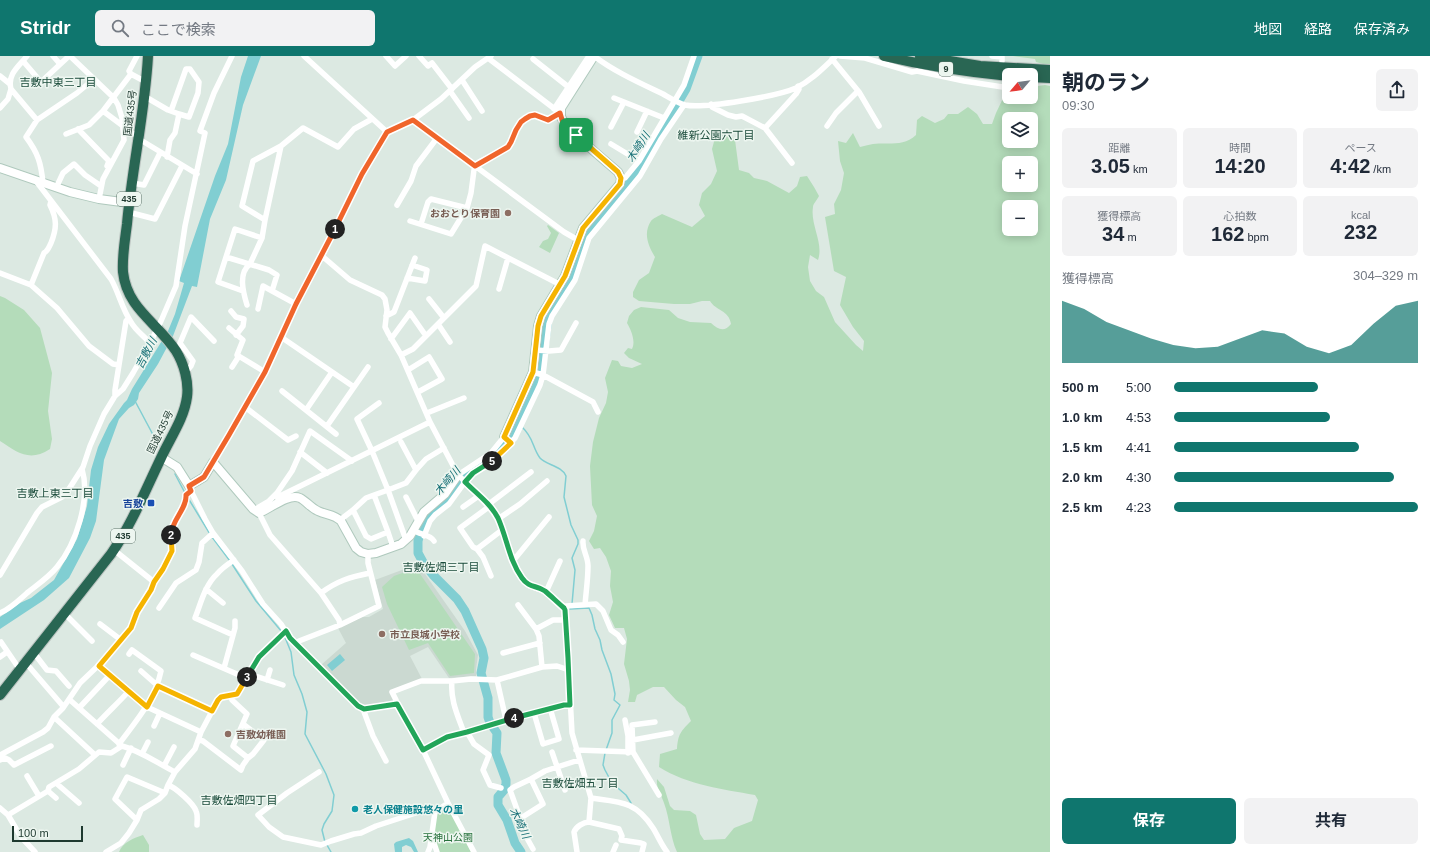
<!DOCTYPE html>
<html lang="ja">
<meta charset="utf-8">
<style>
:root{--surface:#fff;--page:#f2f2f3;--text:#1f2937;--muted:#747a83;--accent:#0f766e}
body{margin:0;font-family:Arial,"Noto Sans JP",sans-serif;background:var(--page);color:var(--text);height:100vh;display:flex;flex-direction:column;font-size:15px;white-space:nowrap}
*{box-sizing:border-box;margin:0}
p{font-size:13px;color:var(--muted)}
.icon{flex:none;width:22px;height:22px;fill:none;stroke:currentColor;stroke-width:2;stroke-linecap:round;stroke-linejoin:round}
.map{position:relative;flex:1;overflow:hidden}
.side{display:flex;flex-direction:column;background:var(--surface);width:380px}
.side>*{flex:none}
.needle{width:26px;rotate:241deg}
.buttons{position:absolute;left:1002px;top:12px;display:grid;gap:8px}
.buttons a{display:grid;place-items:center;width:36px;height:36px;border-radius:6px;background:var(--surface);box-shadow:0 2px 10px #0003;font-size:20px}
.scale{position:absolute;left:12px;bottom:10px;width:71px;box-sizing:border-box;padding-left:4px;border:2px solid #1e392f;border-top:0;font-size:11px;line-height:14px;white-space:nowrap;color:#1e392f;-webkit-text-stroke:3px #edf6f0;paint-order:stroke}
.pin{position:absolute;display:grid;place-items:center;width:34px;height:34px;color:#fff;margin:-17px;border-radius:8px;box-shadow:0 2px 6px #0006}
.km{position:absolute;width:20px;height:20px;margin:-10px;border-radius:50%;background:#222;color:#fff;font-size:11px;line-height:20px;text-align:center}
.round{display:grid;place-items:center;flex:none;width:42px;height:42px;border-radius:6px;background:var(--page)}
.head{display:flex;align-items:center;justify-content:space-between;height:68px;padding:0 12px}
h1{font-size:22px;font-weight:700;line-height:30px}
.figures{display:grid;grid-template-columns:repeat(3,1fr);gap:6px;height:68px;padding:4px 12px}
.figures div{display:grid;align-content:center;border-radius:6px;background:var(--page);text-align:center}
.figures b{font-size:20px;font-weight:700}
.figures small{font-size:11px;font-weight:400}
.figures p{font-size:11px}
.chart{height:112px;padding:8px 12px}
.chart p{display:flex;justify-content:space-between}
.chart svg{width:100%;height:72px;margin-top:4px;fill:var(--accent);opacity:.7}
.cta{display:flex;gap:8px;margin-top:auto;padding:8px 12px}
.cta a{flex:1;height:46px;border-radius:6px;background:var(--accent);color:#fff;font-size:16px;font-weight:700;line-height:46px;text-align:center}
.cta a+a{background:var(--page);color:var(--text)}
ul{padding:0 12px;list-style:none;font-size:13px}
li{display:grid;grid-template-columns:64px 48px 1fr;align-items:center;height:30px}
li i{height:10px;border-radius:5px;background:var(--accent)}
header{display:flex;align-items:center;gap:24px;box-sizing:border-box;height:56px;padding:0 20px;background:var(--accent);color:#fff}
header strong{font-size:19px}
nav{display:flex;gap:22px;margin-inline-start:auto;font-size:14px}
.search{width:280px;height:36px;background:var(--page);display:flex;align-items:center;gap:10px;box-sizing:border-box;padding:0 14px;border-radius:6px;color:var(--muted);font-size:15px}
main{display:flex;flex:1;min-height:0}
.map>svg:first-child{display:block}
</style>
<header>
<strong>Stridr</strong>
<div class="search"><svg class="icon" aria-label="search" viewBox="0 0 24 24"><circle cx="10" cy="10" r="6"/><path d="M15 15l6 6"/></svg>ここで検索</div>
<nav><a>地図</a><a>経路</a><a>保存済み</a></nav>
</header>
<main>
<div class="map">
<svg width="1050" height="796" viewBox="0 0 1050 796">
<rect width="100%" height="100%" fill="#dce9e2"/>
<path fill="#cbd9d1" d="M418,508L465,575L478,599L476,613V620L449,622L428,591L410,600L422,623L390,635L394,644L387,647L365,650H361L321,609L346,587L338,572L362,561H369L383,553L375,524Z"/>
<path fill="#b4dcba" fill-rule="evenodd" d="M1013,0H1050V10L1036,6L1035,3Z
M1045,29L1050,30V796H677C670,781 670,763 664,747C661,738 656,733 657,723L664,731L670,750L674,754L690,755L696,759L700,778L704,784L725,783L734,772L752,765L758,744L755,739C722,733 688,729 659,711L660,698L677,693C678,678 681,675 691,665L685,651L676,644L664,631H653L637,639L635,646H628L630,634L629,625L624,608L627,583L624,572H615L609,559L613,546L610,530L611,515L606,501L600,492L594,493L589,485L594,475L597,460L592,449L590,410L593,386L599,362L606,347L608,336L605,322L612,304L618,305L621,310L632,312L642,308L629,302L624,297L628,292L632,293C636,285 631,274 627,267L629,260L634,254L641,251L669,254L678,262L690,266L711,267C718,274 725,276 731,268C729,254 716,255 710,245H702L690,248H674L639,245L633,241V236L639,224L649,217L655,201C648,190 643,177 651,165C653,162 659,160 662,158L692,171L705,160L699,149L702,137L711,128L717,115L712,93L715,82L727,76L735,84L739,114L749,117L754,122L767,125L789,137L797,130L800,121L807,120L814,131L819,140C817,144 813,148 813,151C810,169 824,187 818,204L810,199L808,211L810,225L816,235L824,241L835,266L856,289L863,295L864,285L853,271L840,249L846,221L834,215L825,161L835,158L834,148L841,134L844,117L840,105L838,85L846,87L853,77L860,91C864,90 868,89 873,88C889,86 903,91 916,79L917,64L922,60L935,67L944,63L948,58H958L968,51L977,58L983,68H992L996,57L1006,36H1009V41H1031V31ZM1009,63H1031V85H1009ZM1009,107H1031V129H1009ZM1009,151H1031V173H1009Z
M548,169L559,177L550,197L539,191L543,185L548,183L551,177L547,170Z
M0,240L5,242L24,254L40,272L52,317L48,355L52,383L50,393C30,406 18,397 0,385Z
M416,512L475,598L474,617L450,620L428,587L409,594L387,548L382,531L394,520Z
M445,752L450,753L471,796H437L433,781L435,758Z
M143,779L149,789V796H119C123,786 134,782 143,779Z"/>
<path fill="#81ced2" d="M248,0H261L243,49L226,124L210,163L197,231L192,230L173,280L158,308L139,337L138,343L134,349L129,352L119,363L104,404L96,465L90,482L69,522L44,544L0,573V561L20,547L31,542L54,524L77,483L87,450L91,414L98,391L109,368L124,347L127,344L132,333L168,275L175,258L184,227L179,225L215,120L228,88L241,21Z
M340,598L345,604L332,615L327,609Z
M409,782L413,785L418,796H414L411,791L406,789L402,791V796H395L394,788L396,786Z"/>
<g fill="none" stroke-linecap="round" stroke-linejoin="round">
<path stroke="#81ced2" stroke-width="1.5" d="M135,345L159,390
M522,371C534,382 532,391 540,402C546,409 562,410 566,420L564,441L571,469L578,484V488L572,502L575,514L572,548
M175,418L185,437
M188,442L210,478
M212,481L230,505
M232,508L256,545L282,576
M571,551L570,553L589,552L592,559L595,573L600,584L602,594L611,618L615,638L614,644L620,649L612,664V677L606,694
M284,579L291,596L294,619L302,638L307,656L305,678L326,718L334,739L332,755L324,768L322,774L325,786
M605,697L603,709L605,714L612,727L626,739L631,747
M327,789L331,796"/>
<path stroke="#81ced2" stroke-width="9" d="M521,796L515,787L507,764L498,749V741L504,734L506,728V724L496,697L497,677L490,667L488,661V642L481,617L484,602L482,593L465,555L457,543L433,519L424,508L418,497V485L421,474L429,461L448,444L465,420L492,401L513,378L541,313L548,263L552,255L567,231L578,207V201L586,179L595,166L626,129L644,105L686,33L698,0"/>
<g stroke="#afc9bd" stroke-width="10">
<path id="secondary" d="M0,112L70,136L99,143L129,147
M504,381L533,316L538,270L541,260L565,220L583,172L620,128L621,122L618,116L567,72L561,61V52L594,0
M161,401L177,411L189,430L204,421L213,406L253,453L259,457C270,453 288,437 300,442C306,445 311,452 318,455C326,459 334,458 341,465L356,492L361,496L368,498L376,497L401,488L410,480L424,456L445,438L458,419"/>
</g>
<g stroke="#bcc4c1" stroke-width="12">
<path id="highway" d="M884,0C926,10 966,16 1009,20
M920,0L980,10L1050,14
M1031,21L1050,22
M0,639L111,498C132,468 145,435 161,402C170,382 184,363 187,341C189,326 184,308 176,295C158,267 127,253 123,216C122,200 125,184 127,168C132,112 145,56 148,0"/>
</g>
<path stroke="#fff" stroke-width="5.5" d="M27,0C19,10 7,18 11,33L37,64
M53,0L60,8
M70,0L114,42L118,49L122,62L124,84L103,123L99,143
M304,0L387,76
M386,0L395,10L406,0
M419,0L428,10L432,7L452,33
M594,0C615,16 640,27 663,38C670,42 678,47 685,49C704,53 778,40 796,32C812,24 823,12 836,0
M840,0L865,2L912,16L917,15L964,25L1009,32
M992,0L1002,1V5
M533,3L571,33
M832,3L859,36L879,70
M23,5L41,26L69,0
M131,18L129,15L137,0
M0,20L10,28
M462,24L482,55
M450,35L469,62
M144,40L168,54L179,58L175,77L170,84L167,101
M614,42L664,62
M711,48L712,51L728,59L736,61L742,60L765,72L796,38L799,33L798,30
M0,52L8,43L11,33
M554,53L589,0
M103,55L123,70
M171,55L186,13H190L199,26L198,37L189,61L179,58
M413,64L564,176L578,184
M827,70L836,57L858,35
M611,71L624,46
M765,72L792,107
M78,73L109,105L107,110
M123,73L139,80
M637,76L647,55
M66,78L89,69L103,55L131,18L146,26
M139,83L197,118
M611,88L639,105
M281,90L265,164L242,150L253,105L281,90L303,72L338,91L354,73L372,63
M475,110L479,106C488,101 502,97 509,90C512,86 513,80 515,75C523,57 532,58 548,63L560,57L488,2
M621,122H625L639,105L684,29L694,0
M36,125L111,223C119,237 122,253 131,266C135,274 144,280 150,287
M43,127C41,107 38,97 26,81L37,64L77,37L94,23
M132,127L144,129L160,97
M56,132L63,117L74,108L85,119L101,130
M397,149L411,125L416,110L437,82
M128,156L155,163L182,110
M410,165L451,178L467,152
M421,168L428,146L431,143L467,152L471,137L474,114L477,111
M322,200L350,224L382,239L385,243L387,254L385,271L388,277L401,299L430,366L458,419L482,441L492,452L498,463L512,503L525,526L530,530L546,536L563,552L565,554L568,602L572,677L591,742L589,766C583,766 576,771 574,776L577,796
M226,201L269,214L277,219L272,235
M0,217L31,229L57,252L89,290L113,308L119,309
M407,222L425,225L427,214L412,209
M31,229L44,197C48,195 49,191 51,187C57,172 57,163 50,149L51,145
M499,233L508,202
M243,235L218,226L235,173L262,182L265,164
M429,243L444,262
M247,249C243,236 238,217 250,208L262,182
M258,253L263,230L296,248
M231,255L236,261L244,263L243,270L236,279
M386,260L394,256L415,202
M438,268L450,286
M229,272L243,284L237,299L265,316
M281,281L354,331
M391,283L410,257L426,280
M536,294L549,295L561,294L576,267
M401,299L413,293L476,230L485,190L561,229
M232,311L239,300
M408,314L429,301L442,323L418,336
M533,316L543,319L593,346L598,356
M185,317L191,310L193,305L180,287L191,261L214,285
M282,335L336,378
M115,340V334L126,265L128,263
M245,351L288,384L296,380
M306,354L332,316
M427,357L464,342
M327,370L368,311
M401,386L416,414
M300,396L327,417
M213,406L265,316L296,248L322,200L362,118L387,76L413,64L441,43L475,11L491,0
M458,419L491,397L504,381L507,383
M190,433L205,463L213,477L242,515L263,548L281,568L290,582L358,650L363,653L397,648
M278,441L277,437L292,415L310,375L352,405
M406,441L418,465
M278,447V441L430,366
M489,448L531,416
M490,450L460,472L473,491L477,493L483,501L491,520
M463,451L480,439
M254,454L269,445L277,437
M353,454L366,442L374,439
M259,457L270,479L321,537L339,564L340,569
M498,463L520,448L547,425
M340,464L353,454L366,480L371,483L388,476L374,439L388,434L372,395L357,363L379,347
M413,474C420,479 430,478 434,485
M388,476L393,491
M424,480L430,465L435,459L449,448L465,426L473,417L494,404L515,382L540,329L543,319L549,268L552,260L575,224L589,182L640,120L661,83L684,49
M406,484L388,434L406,427L416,414L426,403L444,392
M583,485C582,494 588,500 588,510C588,523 586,536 585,549
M477,493L502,474
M114,494L154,526
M513,505L549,461
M0,519L37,457L42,451L62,441L67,436L83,411L90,390L104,358L115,340L123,333L133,317L150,287L161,265L176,230L185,170L205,77L200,75L214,37L232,0
M206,533L223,547
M546,536L560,505
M321,537C337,525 350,521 370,517
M518,549L536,573L539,580L542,611
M159,552L176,527L196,514L199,506L202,487L213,477
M563,552L566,550L596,548L603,555L611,574L618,579L623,586
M0,557C10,553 19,544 27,537C37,529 49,521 57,511C76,488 91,443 82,413
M64,557L92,585
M100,568L121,584
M536,573L553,564H565
M233,579L195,562C201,547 205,529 217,518C222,512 228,508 234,504
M1,586L20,614
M296,587L299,585L340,569L379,550L368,507V498
M34,597L47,614L56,615L69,630
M503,597L540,587
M193,599L246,622
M0,601L7,596
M26,607L62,649
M99,610L147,651L201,676
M224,612L235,572V565
M141,615L158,630L212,655
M249,618L283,629
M267,624L270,614
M497,624L506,664L565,649H569
M452,625C450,644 458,660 464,677
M70,644L122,690C141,695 157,707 175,716
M79,652L109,620
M363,653L373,680L386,705
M534,657L543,688L559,683L550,652
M54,661L95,699
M625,664L628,680V697
M97,668C107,657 118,647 128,636
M243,668L264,684L253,698L248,702
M154,670L160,657
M467,676L474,688L489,699L483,714L490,729L501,732
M199,684L203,685L241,714L243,709L248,702L233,690L247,658L232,644L230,639
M633,684L671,677
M119,688C136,665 155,644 161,615L132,594L129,598
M423,694L447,681L467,676L506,664
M576,694L633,696L632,669L655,666
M552,696L565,734
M633,696L659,739
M142,698L148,686
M0,699L43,676L48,672L54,661L63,652L80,627L103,605L131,571L137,556L172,495L171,473L177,460L186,445V439L191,435
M0,704L5,702L9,704L14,709L51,690
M123,709L131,692
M164,710L174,691
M319,716L287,737L258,759L269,771L283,781L321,789L331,785L354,778L361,777L376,770L428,753H432L435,756
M27,720L39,740
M531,723L514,731L510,734L528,784L533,793
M56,727L79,747
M168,729C175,731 194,748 196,755C198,759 197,765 197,769
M48,735L56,742
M591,742C620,746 636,745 653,772C658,780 661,788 667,796
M0,752L8,759L21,781L35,796
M8,759L48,735L49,731L79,713L99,696L111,697L122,690
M521,762L543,748L531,723L545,715L579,704
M137,764L115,743L127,721L165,737
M589,766L619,773L622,780L621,784L641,787L644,788L642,796
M432,781L437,796
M106,796L121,787L129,777L137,764L141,754L159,743L165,737L168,729L175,716L195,693L201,676L218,644L225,639L237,638L259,601L286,575
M428,796L430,791L435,756L448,747
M474,796L448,747L423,694L397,648L396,644L392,636L421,625H452L471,623L497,624L542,611L557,610L569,614
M613,796L616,789"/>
<use href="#secondary" stroke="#fff" stroke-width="8"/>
<use href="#highway" stroke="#296653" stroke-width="10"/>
</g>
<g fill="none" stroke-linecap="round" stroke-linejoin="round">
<g stroke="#fff" stroke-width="8">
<path id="split-1" d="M335,173L362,118L387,76L413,64L475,110L508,91L511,86L516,74L521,66L525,63L530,60L535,59L548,64L560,57L563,67L576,79"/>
</g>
<g stroke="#fff" stroke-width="8">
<path id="split-2" d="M171,479C172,463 187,453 186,439L191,435L189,430L204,421L229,379L265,316L296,248L335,173"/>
</g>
<g stroke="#fff" stroke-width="8">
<path id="split-3" d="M171,479L172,495L163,513L154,526L151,534L137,556L131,572L99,610L147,651L158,630L212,655L218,644L221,641L237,638L247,621"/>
</g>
<g stroke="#fff" stroke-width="8">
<path id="split-4" d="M247,621L259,601L286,575L290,582L358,650L364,653L397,648L423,694L447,681L467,676L514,662"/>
</g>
<g stroke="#fff" stroke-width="8">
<path id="split-5" d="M492,405L473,417L465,426C477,438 490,447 498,462C507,482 509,504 522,522C529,532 536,529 545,535C551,540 557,546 564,552L565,554L568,602L570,649H564L514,662"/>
</g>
<g stroke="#fff" stroke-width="8">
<path id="split-6" d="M492,405L511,387L504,381L533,316L538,270L541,260L565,220L583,172L620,128L621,122L618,116L576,79"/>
</g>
<use href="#split-1" stroke="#f0652b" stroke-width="5"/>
<use href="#split-2" stroke="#f0652b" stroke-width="5"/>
<use href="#split-3" stroke="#f5b400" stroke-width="5"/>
<use href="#split-4" stroke="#22a559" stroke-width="5"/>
<use href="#split-5" stroke="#22a559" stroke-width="5"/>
<use href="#split-6" stroke="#f5b400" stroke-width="5"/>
</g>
<g fill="#8d6e63" stroke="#edf6f0" stroke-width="1.5">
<circle cx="508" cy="157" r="4"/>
<circle cx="382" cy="578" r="4"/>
<circle cx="228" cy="678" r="4"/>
</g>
<rect fill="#1a4fb4" stroke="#edf6f0" stroke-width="1.5" x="147" y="443" width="8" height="8" rx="2"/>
<circle fill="#0f9aa8" stroke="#edf6f0" stroke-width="1.5" cx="355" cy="753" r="4"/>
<g text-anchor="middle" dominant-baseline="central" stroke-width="3" stroke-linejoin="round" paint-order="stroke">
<g fill="#edf6f0" stroke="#5c7269" stroke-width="1">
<rect x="939" y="6" width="14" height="14" rx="3"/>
<rect x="117" y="136" width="24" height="14" rx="3"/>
<rect x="111" y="473" width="24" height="14" rx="3"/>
</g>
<g font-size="9" font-weight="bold" fill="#1e392f">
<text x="946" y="13">9</text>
<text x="129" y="143">435</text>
<text x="123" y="480">435</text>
</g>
<g font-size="10" fill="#1e392f" stroke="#edf6f0">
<text transform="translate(130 57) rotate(-83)">国道435号</text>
<text transform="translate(160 376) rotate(-64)">国道435号</text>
</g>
<g font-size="10" font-weight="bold" fill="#785e54" stroke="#edf6f0" text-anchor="start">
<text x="500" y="157" text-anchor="end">おおとり保育園</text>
<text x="390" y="578">市立良城小学校</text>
<text x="236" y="678">吉敷幼稚園</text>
</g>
<g font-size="10" font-weight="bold" fill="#164399" stroke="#edf6f0" text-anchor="end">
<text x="143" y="447">吉敷</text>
</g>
<g font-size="10" font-weight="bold" fill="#0d838f" stroke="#edf6f0" text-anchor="start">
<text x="363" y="753">老人保健施設悠々の里</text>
</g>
<g font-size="10" fill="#27713c" stroke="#edf6f0">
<text x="448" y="781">天神山公園</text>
</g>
<g font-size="11" fill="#1a4b3a" stroke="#edf6f0">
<text x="58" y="26">吉敷中東三丁目</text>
<text x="716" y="79">維新公園六丁目</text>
<text x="55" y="437">吉敷上東三丁目</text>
<text x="441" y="511">吉敷佐畑三丁目</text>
<text x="580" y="727">吉敷佐畑五丁目</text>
<text x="239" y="744">吉敷佐畑四丁目</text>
</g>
<g font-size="11" font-style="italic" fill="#177076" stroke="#edf6f0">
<text transform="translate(638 91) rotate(-57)">木崎川</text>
<text transform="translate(146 297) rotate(-62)">吉敷川</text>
<text transform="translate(447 425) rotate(-49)">木崎川</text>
<text transform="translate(520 767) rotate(64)">木崎川</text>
</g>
</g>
</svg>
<div class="buttons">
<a><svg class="needle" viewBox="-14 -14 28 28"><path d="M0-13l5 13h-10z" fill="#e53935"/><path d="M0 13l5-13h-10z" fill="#747a83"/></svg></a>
<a><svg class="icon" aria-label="layers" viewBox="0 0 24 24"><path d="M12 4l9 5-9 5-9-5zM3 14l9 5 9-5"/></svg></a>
<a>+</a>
<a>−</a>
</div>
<div class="scale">100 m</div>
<div class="pin" style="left:576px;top:79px;background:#1e9e55"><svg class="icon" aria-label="arrive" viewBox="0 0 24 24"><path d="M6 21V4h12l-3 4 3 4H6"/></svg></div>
<b class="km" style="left:335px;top:173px">1</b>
<b class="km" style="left:171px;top:479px">2</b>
<b class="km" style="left:247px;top:621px">3</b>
<b class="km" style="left:514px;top:662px">4</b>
<b class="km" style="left:492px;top:405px">5</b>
</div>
<section class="side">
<div class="head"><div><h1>朝のラン</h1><p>09:30</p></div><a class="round"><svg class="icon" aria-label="share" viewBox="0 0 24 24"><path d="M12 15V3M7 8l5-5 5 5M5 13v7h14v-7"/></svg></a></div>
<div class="figures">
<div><p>距離</p><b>3.05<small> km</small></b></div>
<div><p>時間</p><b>14:20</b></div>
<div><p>ペース</p><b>4:42<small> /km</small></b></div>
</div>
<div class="figures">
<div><p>獲得標高</p><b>34<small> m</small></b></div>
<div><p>心拍数</p><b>162<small> bpm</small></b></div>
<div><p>kcal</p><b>232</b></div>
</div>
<div class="chart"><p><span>獲得標高</span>304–329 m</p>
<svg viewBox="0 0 160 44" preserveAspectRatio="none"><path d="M0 44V6L10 11L20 19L30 24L40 29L50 33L60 35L70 34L80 29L90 24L100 26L110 34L120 38L130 33L140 20L150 9L160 6V44z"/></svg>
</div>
<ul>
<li><b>500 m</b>5:00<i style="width:59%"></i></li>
<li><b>1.0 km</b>4:53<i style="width:64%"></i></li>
<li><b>1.5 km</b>4:41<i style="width:76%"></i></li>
<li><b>2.0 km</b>4:30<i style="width:90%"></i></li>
<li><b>2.5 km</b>4:23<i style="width:100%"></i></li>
</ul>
<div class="cta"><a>保存</a><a>共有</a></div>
</section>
</main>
